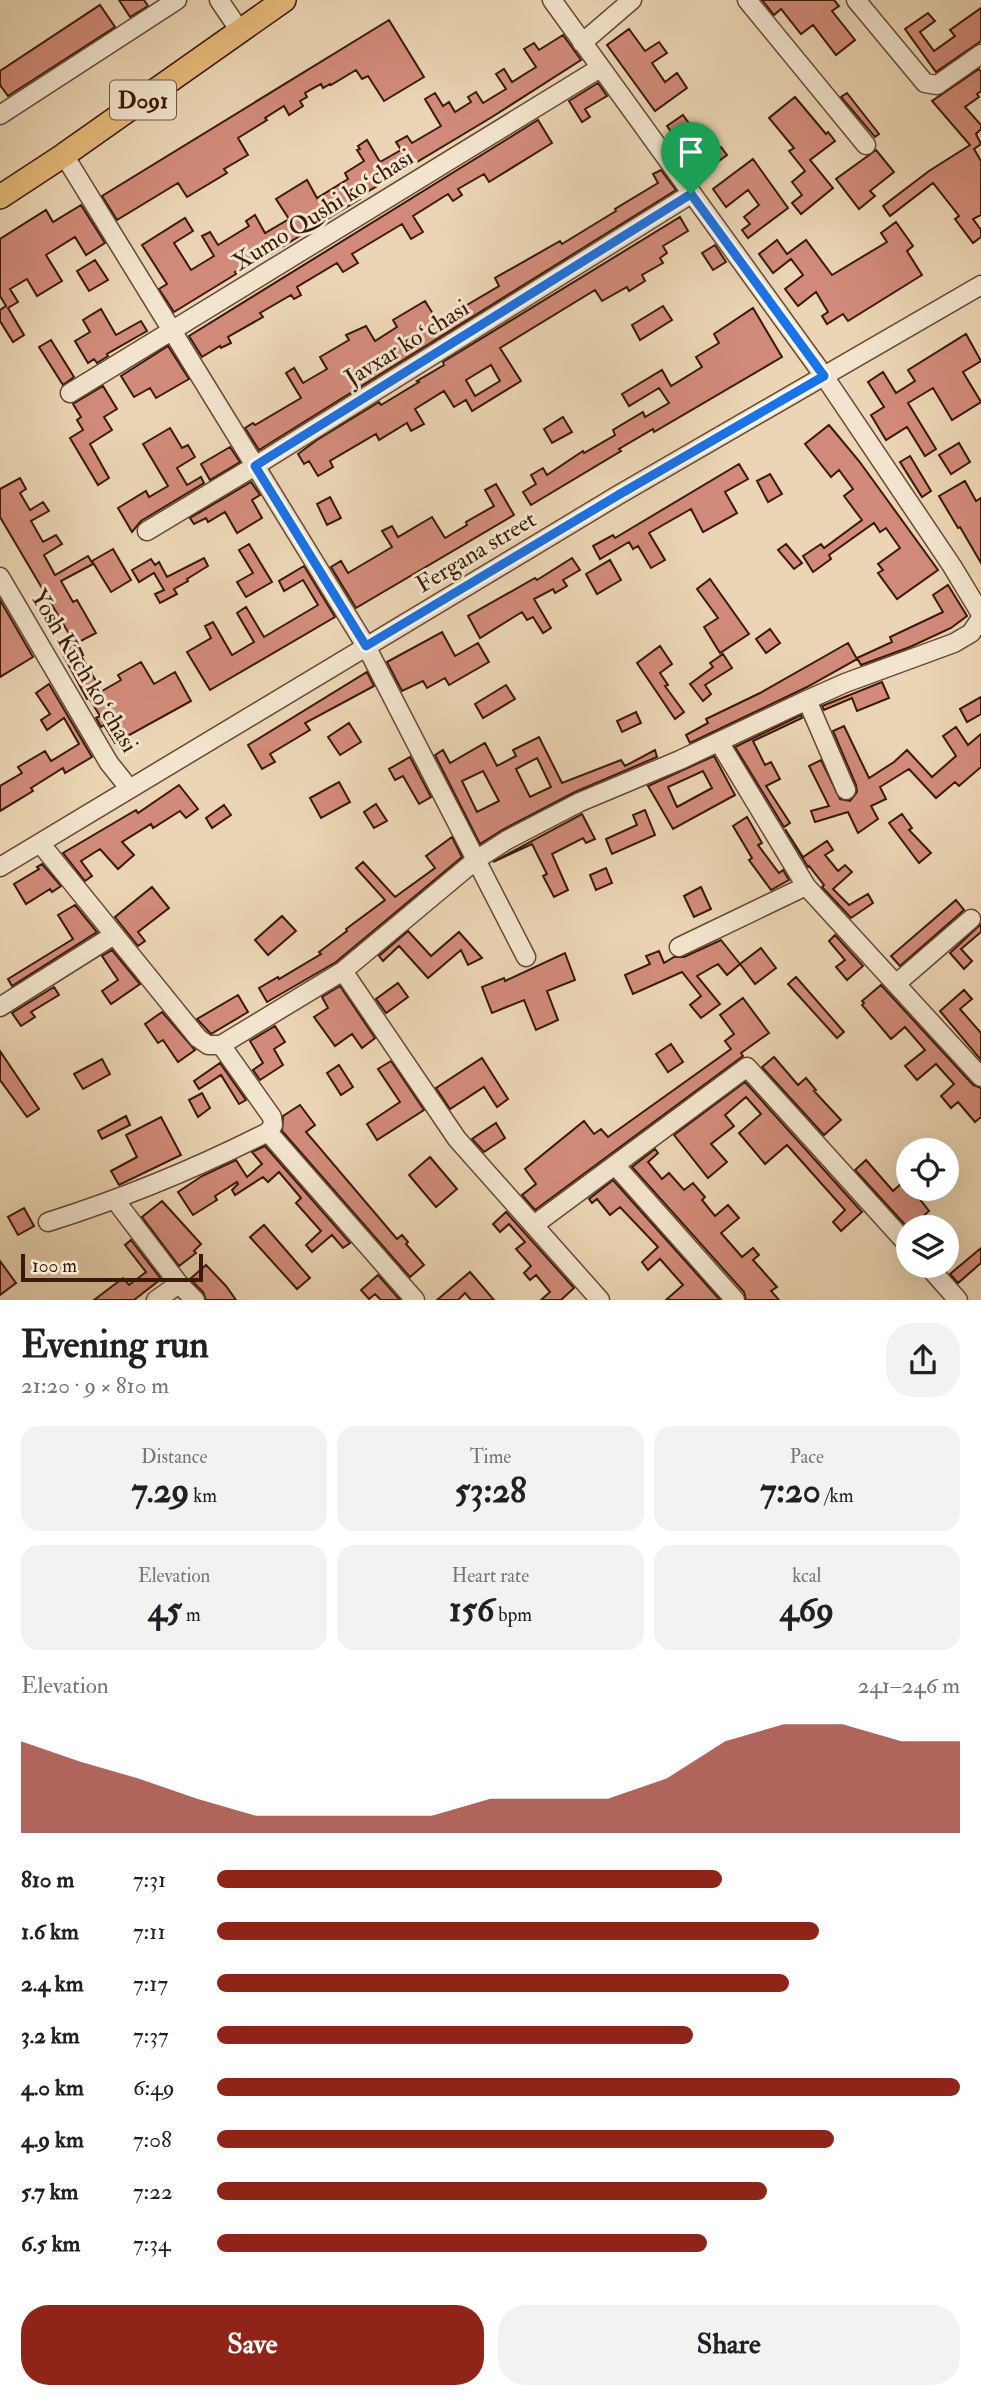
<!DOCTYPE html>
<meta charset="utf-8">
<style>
:root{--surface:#fff;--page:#f2f2f2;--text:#202124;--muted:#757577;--accent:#8f2418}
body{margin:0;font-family:"IM FELL Double Pica",serif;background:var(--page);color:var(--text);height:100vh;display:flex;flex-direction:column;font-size:26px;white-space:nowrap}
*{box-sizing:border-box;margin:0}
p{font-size:23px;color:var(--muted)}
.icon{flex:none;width:38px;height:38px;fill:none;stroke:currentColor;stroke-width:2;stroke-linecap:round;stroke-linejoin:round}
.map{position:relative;height:1300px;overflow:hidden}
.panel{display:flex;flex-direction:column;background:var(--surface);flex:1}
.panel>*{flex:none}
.fabs{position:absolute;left:896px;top:1138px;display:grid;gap:14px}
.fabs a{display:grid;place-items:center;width:63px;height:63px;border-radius:50%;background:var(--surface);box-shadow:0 7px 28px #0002;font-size:35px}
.scale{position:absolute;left:21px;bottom:18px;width:182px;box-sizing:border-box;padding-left:7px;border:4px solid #3a1908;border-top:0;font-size:19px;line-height:24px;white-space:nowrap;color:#3a1908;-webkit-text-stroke:5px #f2e4ce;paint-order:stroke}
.pin{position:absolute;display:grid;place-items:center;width:60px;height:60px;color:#fff;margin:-72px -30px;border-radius:50% 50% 50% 0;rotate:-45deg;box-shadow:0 0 7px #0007}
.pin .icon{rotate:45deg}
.round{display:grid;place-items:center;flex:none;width:74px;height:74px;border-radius:28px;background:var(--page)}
.overview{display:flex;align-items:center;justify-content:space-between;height:119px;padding:0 21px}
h1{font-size:38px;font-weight:700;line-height:52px}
.stats{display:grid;grid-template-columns:repeat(3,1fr);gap:10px;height:119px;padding:7px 21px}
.stats div{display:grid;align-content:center;border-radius:18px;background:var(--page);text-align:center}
.stats b{font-size:35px;font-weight:700}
.stats small{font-size:19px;font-weight:400}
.stats p{font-size:19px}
.chart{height:196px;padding:14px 21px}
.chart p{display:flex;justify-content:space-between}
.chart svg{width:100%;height:126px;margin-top:7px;fill:var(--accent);opacity:.7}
.cta{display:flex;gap:14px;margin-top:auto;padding:14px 21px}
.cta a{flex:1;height:80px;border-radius:28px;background:var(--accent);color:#fff;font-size:28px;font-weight:700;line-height:80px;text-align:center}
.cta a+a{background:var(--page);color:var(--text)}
ul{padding:0 21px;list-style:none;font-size:23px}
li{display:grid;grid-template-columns:112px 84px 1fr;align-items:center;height:52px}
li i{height:18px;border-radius:9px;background:var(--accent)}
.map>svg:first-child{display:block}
</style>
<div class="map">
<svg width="981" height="1300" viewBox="0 0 981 1300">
<rect width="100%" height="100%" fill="#ebd5b4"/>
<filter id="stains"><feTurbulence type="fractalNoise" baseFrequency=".00286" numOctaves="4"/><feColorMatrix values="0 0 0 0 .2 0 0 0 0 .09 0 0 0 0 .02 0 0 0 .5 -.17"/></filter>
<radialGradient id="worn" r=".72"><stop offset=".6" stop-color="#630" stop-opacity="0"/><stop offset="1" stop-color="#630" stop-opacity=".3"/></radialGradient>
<path fill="#d28b7a" stroke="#3a1908" stroke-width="2" fill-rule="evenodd" d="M119,0H144L148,6L130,17Z
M762,0H834L839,6L832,11L855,40L836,55L813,25L801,34L781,9L774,15Z
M100,5L115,27L8,96L0,85V71Z
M981,8V41L936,72L905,29L928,13L935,21L920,32L934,51L955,36L950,30Z
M389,20L424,77L384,101L368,76L362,79L356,70L331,85L330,84L323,88L321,84L305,93L307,97L300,101L303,106L289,115L284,106L265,118L267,120L238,138L248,155L224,169L227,173L187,197L178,183L117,220L102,196Z
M629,29L645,51L659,42L667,53L652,63L665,82L677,73L687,88L655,111L607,45Z
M563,35L581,60L492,117L359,197L360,199L267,256L265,253L235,272L236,274L174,312L159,289L167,284L142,245L185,218L193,231L174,243L191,270L214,256L202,236L210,232L218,245L249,226L246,221L255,215L265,233L289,219L276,199L307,180L317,198L348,179L345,173L364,161L357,150L360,149L358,146L367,140L380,162L401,150L396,142L407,136L412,143L441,126L425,99L435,93L443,106L449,102L455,112L471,102L468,97L476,92L483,103L506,89L496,74L504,69L512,82L536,67L524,49L534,43L539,50Z
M979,69L981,72V91L977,94L979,97L965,107L981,125V129L976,134L981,144L974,149L981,161V215L973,219L981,230V237L973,243L955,219L959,216L933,183L890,216L883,206L929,171L970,145L932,101Z
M598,83L607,96L585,109L590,117L582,122L569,101Z
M847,93L879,134L875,137L841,97Z
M795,97L826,134L828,132L835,141L810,160L833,188L801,214L792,203L802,195L792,182L805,171L789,151L794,148L769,118Z
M683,115L711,154L721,147L727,155L701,174L667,126Z
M538,120L552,143L489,182L484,174L458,189L462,195L453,201L448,194L413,216L423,232L411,239L402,224L352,254L358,263L343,272L337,263L297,287L301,295L294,299L291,295L260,313L263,317L228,337L231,343L221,348L220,346L202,357L189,336Z
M876,150L894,172L870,191L875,196L859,209L836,179Z
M753,159L788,208L748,238L742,230L750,224L744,217L759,205L748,190L726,207L713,189Z
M661,170L676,190L259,450L245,428L253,423L255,425L301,398L286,373L294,368L303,383L327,369L320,357L349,340L346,335L366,326L375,341L397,327L393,320L425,301L438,322L499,286L495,278L560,241L562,244L616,211L615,209L658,183L653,174Z
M81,205L105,243L86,255L75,237L46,255L62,281L37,296L27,279L10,289L18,302L8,308L24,335L13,342L0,321V310L6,306L0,296V239L46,210L53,222Z
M680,217L688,231L663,246L667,253L660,258L663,263L642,275L645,281L629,291L627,287L602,301L595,290L500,348L521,381L472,411L466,400L454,407L444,391L415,409L424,424L411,431L407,423L379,440L376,434L330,461L333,467L318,476L309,461L304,464L298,454L317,440L379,402L381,405L419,382L417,381L444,365L443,362ZM491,365L500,381L475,396L466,380Z
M896,222L913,246L907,251L922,275L848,321L843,314L827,324L822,316L828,312L816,292L798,306L785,289L803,275L791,259L773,273L759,254L777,240L787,254L806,240L832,275L887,242L881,233Z
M715,245L726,262L713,270L702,253Z
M95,260L108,280L89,291L77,271Z
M663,306L672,320L640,340L632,325Z
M753,308L782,357L654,432L653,429L619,449L621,451L531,505L523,492L536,484L531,475L543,468L547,475L583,451L584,453L615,435L613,430L643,412L645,417L669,403L659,388L629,406L622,394L662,370L671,386L702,367L696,357L719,343L714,334Z
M101,309L116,335L141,321L147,331L107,354L108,356L97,363L94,359L88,363L75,341L90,332L83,320Z
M966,334L981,361L963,372L981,402L952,420L933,388L908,403L936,449L925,456L907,427L886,440L871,415L884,407L868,382L883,372L896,393L915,381L908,370Z
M51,340L74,377L63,385L39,347Z
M168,346L189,379L156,398L150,388L134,397L121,376Z
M103,386L117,409L104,417L112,430L90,444L109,478L98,485L70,438L83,430L77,420L81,417L73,404Z
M563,417L572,432L552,443L544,429Z
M829,425L859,461L938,570L897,599L878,573L883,570L878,564L900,548L886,528L880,532L874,523L829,555L831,559L813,572L803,556L821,544L824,548L862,520L844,496L853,489L839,470L831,477L805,444Z
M170,428L182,448L188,445L195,457L177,468L187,485L201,477L204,483L141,521L132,532L118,508L146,491L149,497L168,486L143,444Z
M959,443L970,462L951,474L939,455Z
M230,447L240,462L210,480L201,464Z
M910,456L931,491L922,497L900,462Z
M739,464L748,479L725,492L737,513L703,532L691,509L649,533L665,560L651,568L638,546L633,549L629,542L600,559L593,546L613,535L615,538Z
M770,474L782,494L768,502L757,481Z
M20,478L26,489L20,493L30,510L43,502L49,511L31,521L43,542L56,535L62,544L44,555L55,575L88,556L93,564L61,581L73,602L77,600L96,633L75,644L0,517V489Z
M965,481L976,501L981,498V563L960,527L958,528L939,496Z
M251,482L260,495L252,500L262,518L237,533L225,512L208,522L206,518L194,524L190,518Z
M496,484L514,515L356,608L331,567L341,561L348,573L392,547L382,531L392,526L398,537L432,517L445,538L467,525L466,522L494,506L485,490Z
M330,497L341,518L327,525L317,504Z
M249,544L272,582L246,597L237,582L253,573L239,550Z
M786,544L802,563L794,569L778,550Z
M113,549L131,580L111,592L92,561Z
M204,558L208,566L187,579L188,581L174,589L177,594L160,603L155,594L164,590L154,573L139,582L132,570L151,559L155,565L159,562L167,577Z
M572,558L580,570L563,580L567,586L555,593L553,589L534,599L551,628L543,633L533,617L527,620L522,612L480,638L468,616L535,578L537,580Z
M610,560L621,580L597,594L586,574Z
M304,566L335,617L210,690L187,652L211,638L205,626L213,622L232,655L254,642L237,613L246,607L264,637L318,605L303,580L284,591L279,581Z
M710,579L749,634L720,653L704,627L718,618L697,589Z
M948,585L967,616L951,628L910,647L861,665L857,658L892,642L890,637L943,612L933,595Z
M0,600L33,657L0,677Z
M770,629L780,643L766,653L756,639Z
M442,632L455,656L478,643L489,662L449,685L445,678L427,688L423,681L402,691L387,662Z
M848,643L857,659L807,687L690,743L686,735L708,723L706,719L760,693Z
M78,644L83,655L81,656L102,691L121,680L118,675L141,662L154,684L175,672L191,701L115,743L104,725L101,727L96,718L100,716L89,698L87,699L62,653Z
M660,646L672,664L660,673L668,685L665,686L684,712L675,719L637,663Z
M723,654L732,668L705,685L711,694L703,701L690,684L713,667L710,663Z
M367,672L374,686L305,723L310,730L270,754L275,762L262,769L248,745Z
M882,682L889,698L857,711L852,698L824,710L822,706Z
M49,684L92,757L65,773L63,768L31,788L33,791L0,811V786L22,773L18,767L45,751L51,761L79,744L64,718L47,730L41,720L50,714L36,693Z
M506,685L515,699L483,718L475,704Z
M981,697V714L967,722L960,709Z
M636,712L641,723L622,732L617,721Z
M801,715L802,718L753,741L765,765L771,762L780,779L766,786L790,823L784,827L735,747Z
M349,723L361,742L340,755L328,737Z
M844,726L869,778L894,762L907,750L932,777L956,756L943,736L956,727L968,745L981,734V767L959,786L955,782L936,798L909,769L880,787L886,799L871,806L878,819L858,833L848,812L815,822L811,811L829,806L809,766L821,760L840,799L850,801L857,792L856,785L833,731Z
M539,737L562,783L621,760L625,766L655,750L657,757L575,792L502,830L480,844L435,755L443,750L450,763L485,743L497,766L516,756L513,750ZM537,758L551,787L530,797L516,769ZM483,771L499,801L477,812L462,781Z
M714,756L735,795L673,829L648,786ZM703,771L712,788L677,807L668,787Z
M410,757L431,797L419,804L403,776L395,780L389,769Z
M339,782L350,802L321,818L310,798Z
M179,785L198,809L186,818L180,811L153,828L151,824L122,842L134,855L118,869L100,849L81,861L92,876L85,881L63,853L136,810L138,813Z
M376,804L387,821L374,828L364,812Z
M224,805L231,815L212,828L206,818Z
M645,810L655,835L612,854L606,839L637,825L633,815Z
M582,814L595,839L586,843L583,838L552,854L568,890L554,897L543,876L547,874L532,844L493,862Z
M902,814L912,828L909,830L931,853L919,863L889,823Z
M747,817L762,843L758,845L779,873L783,870L789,880L771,890L749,860L752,858L733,826Z
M785,829L803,857L827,841L833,850L825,855L838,871L845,865L852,872L833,889L849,905L868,894L873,903L851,918L822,887L824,885L809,866L808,867Z
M452,837L462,857L336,962L267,1002L259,988L278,977L279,979L321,954L319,952L347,931L346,929L385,900L356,868L363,862L395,897L435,868L426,856Z
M42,864L61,886L52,892L50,889L26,904L14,884L39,869L37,867Z
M606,868L612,883L596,890L590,875Z
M152,887L169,908L138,932L145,941L138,946L115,917Z
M701,887L711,909L694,917L684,896Z
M956,900L964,910L900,966L891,956Z
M75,905L97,932L12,986L8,979L73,939L58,915Z
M282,916L296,931L268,955L255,940Z
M981,924V932L961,949L972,961L964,969L950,953Z
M408,931L431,956L459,932L482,958L468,965L461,950L428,978L399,946L383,961L379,956Z
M835,935L863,966L847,980L836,967L845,960L829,941Z
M721,940L740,964L727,975L718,964L697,976L720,1004L701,1018L690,1005L701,996L682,972L633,994L625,975L650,964L646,956L659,951L664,963L674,957H684Z
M761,948L776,968L755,984L740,964Z
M112,950L140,984L111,1004L102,991L118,980L102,956Z
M565,953L575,980L547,991L558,1020L536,1030L524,1000L492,1013L482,987L504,978L505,981Z
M796,977L844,1032L837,1038L788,984Z
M398,983L408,997L386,1013L376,999Z
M881,985L973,1085L981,1088V1117L975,1122L958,1102L951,1108L941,1096L954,1084L936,1064L917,1080L905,1066L925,1050L905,1027L891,1039L862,1005L864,1003L862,1001Z
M340,986L375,1038L362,1048L352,1034L335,1046L314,1017L328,1008L322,997Z
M54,987L59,995L31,1012L35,1017L21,1026L12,1013Z
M964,990L972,999L960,1009L981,1033V1060L940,1011Z
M238,995L248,1012L211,1034L197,1019Z
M743,998L769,1033L741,1053L743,1056L535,1210L522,1195L536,1184L525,1169L584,1121L594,1134L601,1129L608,1137L731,1049L725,1041L734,1034L720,1015Z
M162,1012L195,1050L178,1062L163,1040L158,1043L145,1024Z
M275,1026L285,1042L274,1049L283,1065L260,1080L253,1070L263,1063L250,1041Z
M671,1044L683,1062L668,1072L656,1054Z
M0,1051L39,1109L27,1117L0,1080Z
M774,1057L798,1085L806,1078L816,1090L814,1091L841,1120L824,1135L762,1067Z
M482,1058L508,1099L497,1107L484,1087L450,1109L436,1088Z
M102,1059L110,1074L83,1089L74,1074Z
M391,1061L424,1110L377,1140L367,1124L400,1102L378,1069Z
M220,1063L246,1100L239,1104L221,1075L199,1089L194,1081Z
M339,1065L353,1087L341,1095L327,1073Z
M745,1082L862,1212L841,1231L833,1222L845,1210L787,1145L765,1164L739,1133L761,1114L746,1097L725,1115L734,1126L711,1144L727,1162L708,1178L674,1135Z
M202,1093L210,1108L198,1117L189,1100Z
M300,1105L315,1125L306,1132L397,1239L402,1235L408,1242L406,1244L424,1265L410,1277L282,1131L283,1116Z
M126,1116L130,1125L102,1139L98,1131Z
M161,1117L181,1155L119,1185L111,1171L137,1157L126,1135Z
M496,1123L505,1138L484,1152L472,1139Z
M265,1146L350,1243L343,1248L332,1235L312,1252L306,1245L321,1231L296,1203L301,1198L279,1172L268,1182L263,1177L235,1195L232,1190L238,1184L237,1182L215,1196L217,1200L193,1215L178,1192L202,1176L236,1160L247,1177L262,1164L252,1152Z
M655,1149L658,1153L648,1162L662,1179L669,1173L684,1190L693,1183L705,1197L702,1200L715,1216L728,1205L739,1218L721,1233L742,1257L753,1248L759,1255L753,1260L777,1287L771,1291L779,1300H746L744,1292L632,1167Z
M430,1157L457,1189L436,1207L409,1175Z
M866,1160L893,1191L904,1181L908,1188L914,1192L929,1211L917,1222L921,1227L908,1228L855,1170Z
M613,1180L720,1300H666L683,1285L660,1259L648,1270L642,1262L658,1247L620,1207L610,1215L597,1199L592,1203L589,1199Z
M162,1201L201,1244L194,1251L196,1253L179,1266L142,1217Z
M24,1208L34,1226L18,1235L8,1217Z
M506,1212L574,1288L561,1300H541L550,1292L536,1275L530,1280L524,1273L531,1266L516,1249L525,1242L509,1224L500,1232L493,1224Z
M264,1225L310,1278L297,1289L250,1237Z
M131,1240L161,1279L134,1300H94L123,1278L129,1285L146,1272L125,1245Z
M981,1248V1263L958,1283L950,1274Z
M0,1261L16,1283L0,1295Z
M206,1265L226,1286L236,1300H206L203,1292L190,1279Z
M470,1272L494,1300H471L465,1293L458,1300H437Z
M378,1275L400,1300H381L375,1294L369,1299L361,1290Z"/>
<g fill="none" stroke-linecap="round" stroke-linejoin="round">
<g stroke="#664833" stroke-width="21">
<path id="minor" d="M219,0L240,31
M552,0L824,376L952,566L981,614
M747,0L866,145
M856,0L925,83L937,85L981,54
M582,43L632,0
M0,115L177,0
M64,155L366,646L526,957
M70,393L600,68
M147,531L255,466L691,194
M0,577L109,763L129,788
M807,700L846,790
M719,742L806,886L981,1077
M40,843L198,1038L208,1045H221L272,1117L273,1125L268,1132L415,1300
M0,867L620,494L981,285
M679,947L806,886
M343,971L457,1139L600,1300
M897,983L971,919
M0,1007L114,935
M221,1045L343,971L476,860L507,840L580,802L680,760L807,700L845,683L954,643L971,633L981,618
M615,1165L735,1300
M115,1200L179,1284L195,1300
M48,1222C124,1198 197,1168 268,1132
M534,1225L747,1067L908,1245
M927,1265L958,1300
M156,1300L179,1284"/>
</g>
<g stroke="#3a1908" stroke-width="26">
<path id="major" d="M0,197L64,155L284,0"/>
</g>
<use href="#minor" stroke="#f2e4ce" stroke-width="18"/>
<use href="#major" stroke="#e6ba7a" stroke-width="23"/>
</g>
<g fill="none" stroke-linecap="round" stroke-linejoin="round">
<g stroke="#fff" stroke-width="14">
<path id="route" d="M691,194L824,376L620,494L366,646L255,466Z"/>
</g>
<use href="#route" stroke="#1a73e8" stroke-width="9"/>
</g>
<g text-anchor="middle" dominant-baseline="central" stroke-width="6" stroke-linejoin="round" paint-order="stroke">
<rect fill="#f2e4ce" stroke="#715643" stroke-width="2" x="110" y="80.5" width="66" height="39" rx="5"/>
<g font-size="23" font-weight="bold" fill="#3a1908">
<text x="143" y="100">D091</text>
</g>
<g font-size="24" fill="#3a1908" stroke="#f2e4ce">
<text transform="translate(323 210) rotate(-32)">Xumo Qushi koʻchasi</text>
<text transform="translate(407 343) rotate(-32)">Javxar koʻchasi</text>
<text transform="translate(476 552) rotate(-31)">Fergana street</text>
<text transform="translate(84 671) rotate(59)">Yosh Kuch koʻchasi</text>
</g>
</g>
<rect width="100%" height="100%" filter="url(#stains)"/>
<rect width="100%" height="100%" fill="url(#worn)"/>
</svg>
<div class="fabs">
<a><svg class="icon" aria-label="locate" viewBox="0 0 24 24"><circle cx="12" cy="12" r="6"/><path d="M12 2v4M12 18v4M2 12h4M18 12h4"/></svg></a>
<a><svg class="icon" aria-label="layers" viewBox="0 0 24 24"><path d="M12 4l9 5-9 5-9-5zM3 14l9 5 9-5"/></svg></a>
</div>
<div class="scale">100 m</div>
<div class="pin" style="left:691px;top:194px;background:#1e9e55"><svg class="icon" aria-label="arrive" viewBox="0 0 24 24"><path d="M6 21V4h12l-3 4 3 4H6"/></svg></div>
</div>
<section class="panel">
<div class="overview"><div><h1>Evening run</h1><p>21:20 · 9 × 810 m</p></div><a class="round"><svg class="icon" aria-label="share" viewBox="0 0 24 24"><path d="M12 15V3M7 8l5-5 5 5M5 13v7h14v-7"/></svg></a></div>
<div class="stats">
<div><p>Distance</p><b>7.29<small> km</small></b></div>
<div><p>Time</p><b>53:28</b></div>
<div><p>Pace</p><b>7:20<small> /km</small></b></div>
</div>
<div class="stats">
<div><p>Elevation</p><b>45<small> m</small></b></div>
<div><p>Heart rate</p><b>156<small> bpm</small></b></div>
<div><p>kcal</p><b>469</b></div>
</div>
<div class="chart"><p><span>Elevation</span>241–246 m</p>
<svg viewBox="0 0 160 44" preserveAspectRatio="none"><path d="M0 44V12L10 19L20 25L30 32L40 38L50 38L60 38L70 38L80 32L90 32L100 32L110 25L120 12L130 6L140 6L150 12L160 12V44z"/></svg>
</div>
<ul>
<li><b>810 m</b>7:31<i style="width:68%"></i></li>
<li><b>1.6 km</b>7:11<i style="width:81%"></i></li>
<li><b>2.4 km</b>7:17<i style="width:77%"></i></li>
<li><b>3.2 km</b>7:37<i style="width:64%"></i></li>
<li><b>4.0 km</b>6:49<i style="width:100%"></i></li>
<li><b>4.9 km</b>7:08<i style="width:83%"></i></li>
<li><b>5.7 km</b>7:22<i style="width:74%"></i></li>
<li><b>6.5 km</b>7:34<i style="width:66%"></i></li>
</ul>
<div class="cta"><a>Save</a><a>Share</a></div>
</section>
